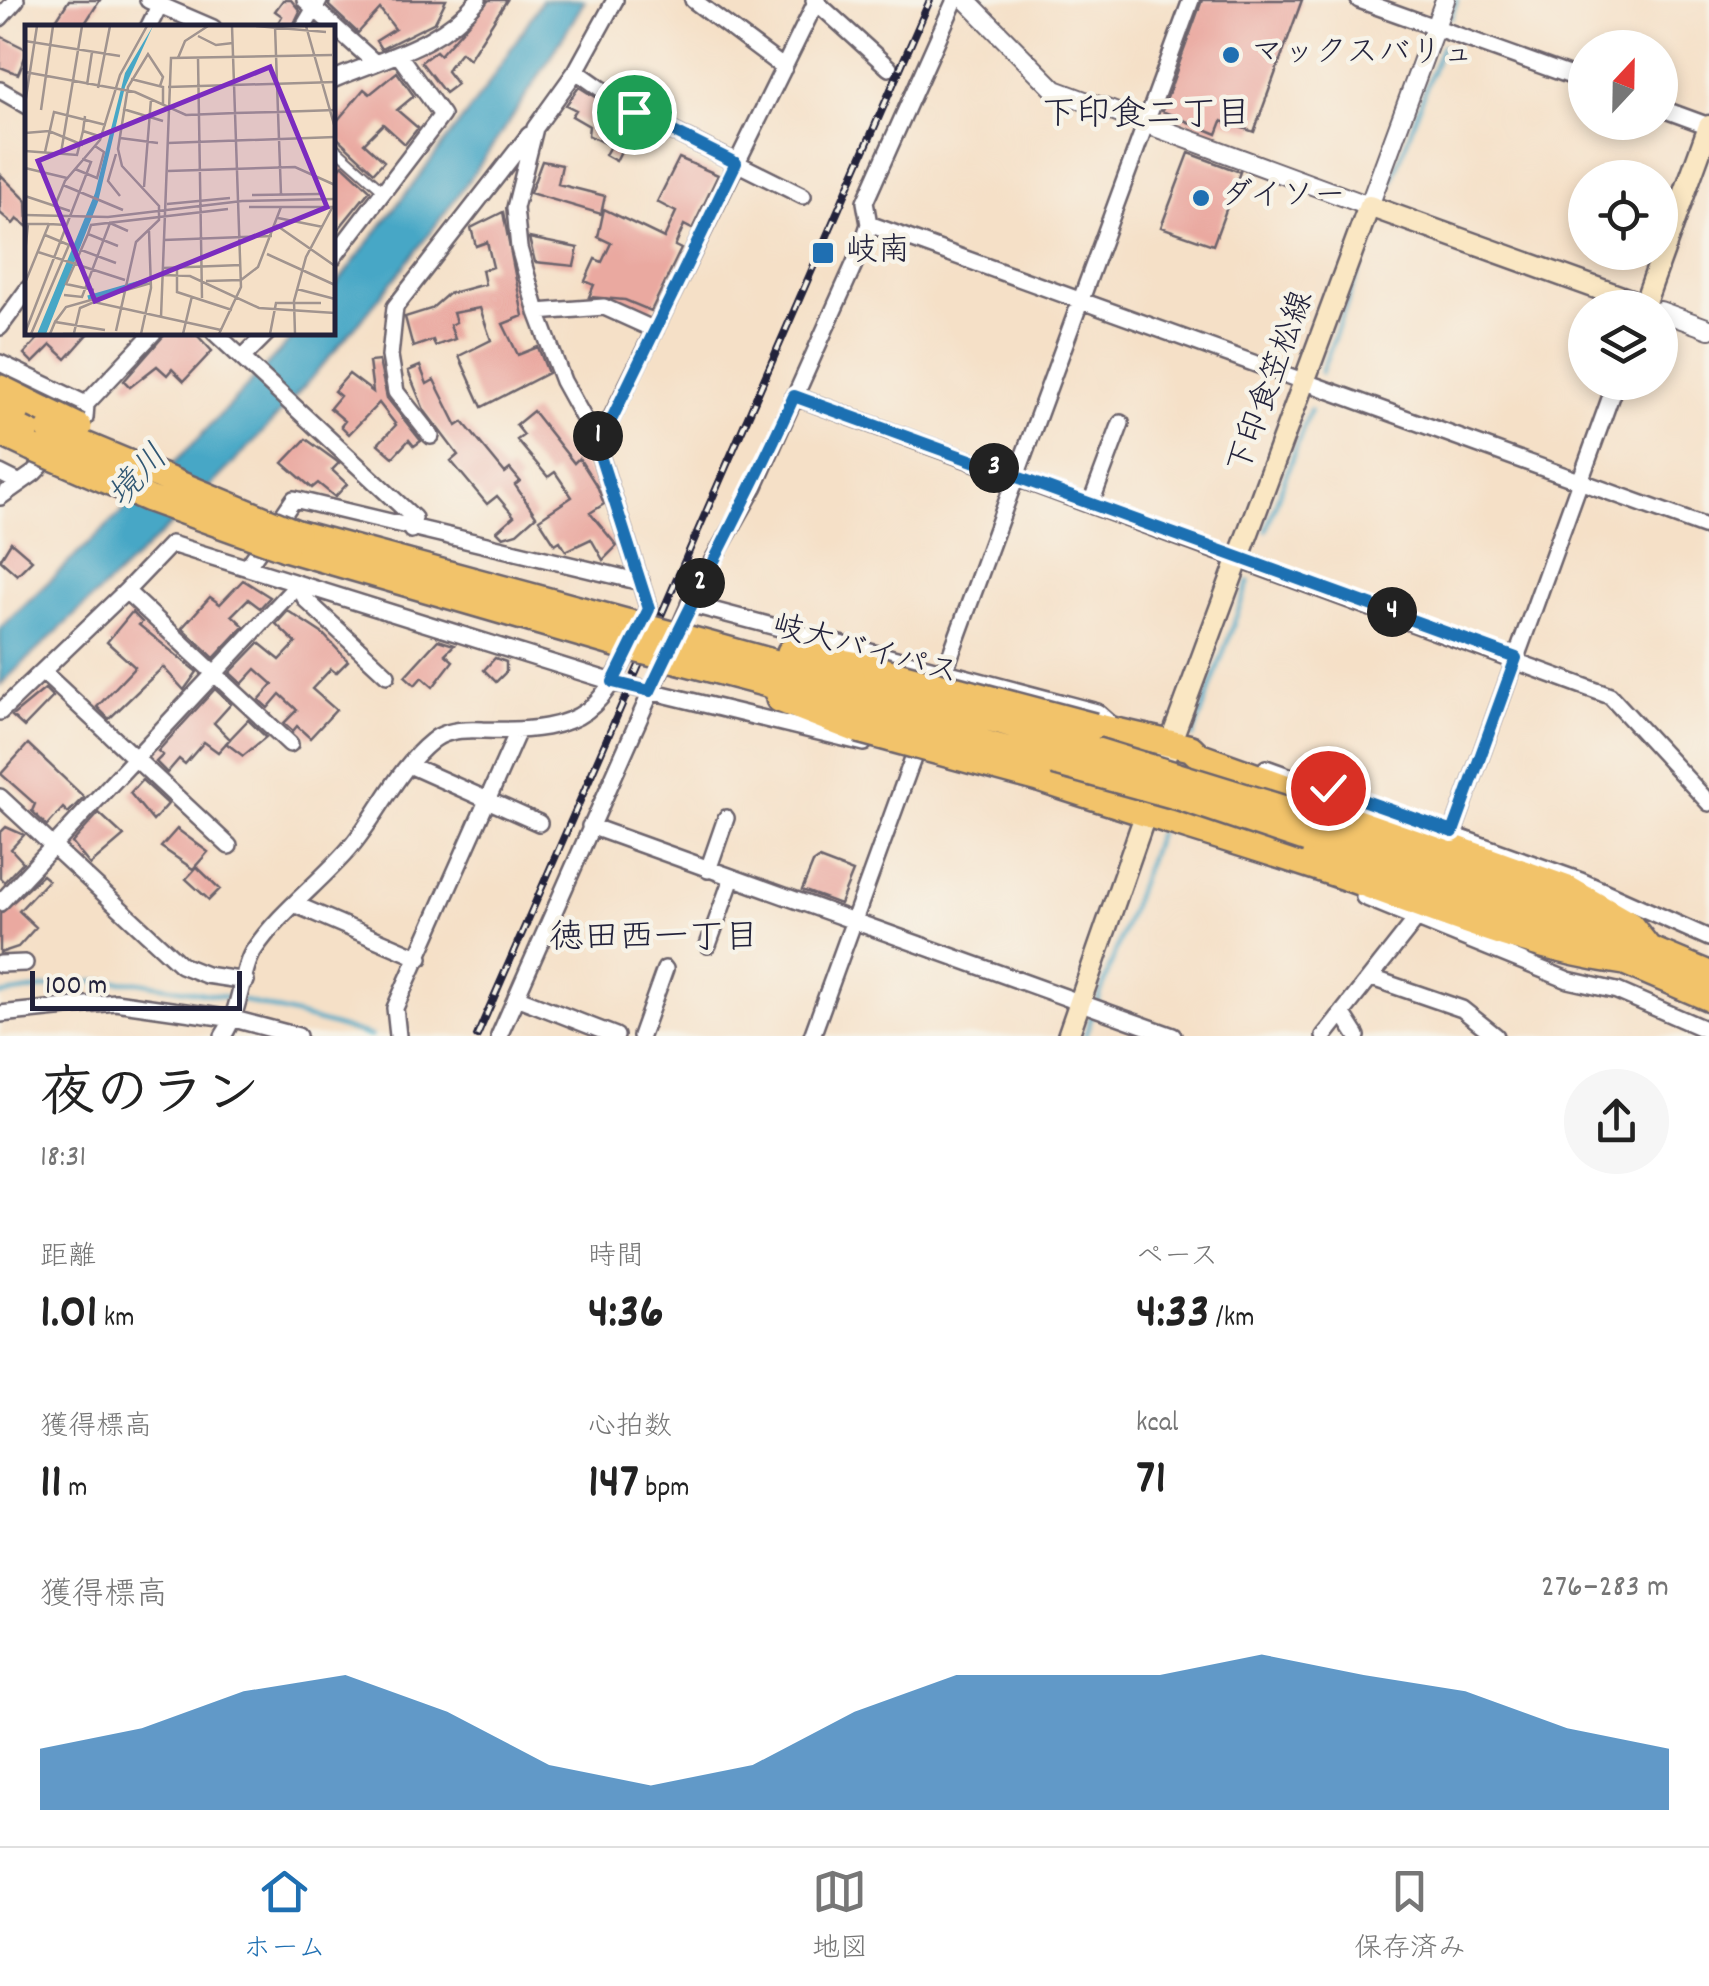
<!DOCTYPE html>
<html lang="ja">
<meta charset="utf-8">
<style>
:root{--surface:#fff;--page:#f6f6f6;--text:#222;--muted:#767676;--line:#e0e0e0;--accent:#1f6fb2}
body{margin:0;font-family:Dekko,"Klee One",sans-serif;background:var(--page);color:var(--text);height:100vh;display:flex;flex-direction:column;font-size:38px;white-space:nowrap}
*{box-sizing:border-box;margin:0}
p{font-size:32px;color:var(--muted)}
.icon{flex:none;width:55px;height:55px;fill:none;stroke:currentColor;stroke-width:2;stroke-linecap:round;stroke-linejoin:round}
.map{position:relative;height:1036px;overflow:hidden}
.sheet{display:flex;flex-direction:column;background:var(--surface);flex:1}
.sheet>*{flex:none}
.needle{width:65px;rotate:22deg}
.buttons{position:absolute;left:1568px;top:30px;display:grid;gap:20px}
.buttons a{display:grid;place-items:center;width:110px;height:110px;border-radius:50%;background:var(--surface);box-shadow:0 5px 15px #0003;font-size:50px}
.scale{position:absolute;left:30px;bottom:25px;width:212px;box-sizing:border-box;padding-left:10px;border:5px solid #22223b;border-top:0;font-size:28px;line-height:35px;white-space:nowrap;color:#22223b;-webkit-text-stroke:8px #f7f3e8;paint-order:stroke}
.pin{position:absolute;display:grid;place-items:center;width:85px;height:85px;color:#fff;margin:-42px;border:5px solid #fff;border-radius:50%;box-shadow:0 2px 10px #0007}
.km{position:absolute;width:50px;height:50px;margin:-25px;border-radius:50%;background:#222;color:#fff;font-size:28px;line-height:50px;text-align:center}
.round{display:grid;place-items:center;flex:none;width:105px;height:105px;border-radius:52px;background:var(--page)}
.overview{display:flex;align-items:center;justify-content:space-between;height:170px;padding:0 40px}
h1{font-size:55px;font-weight:800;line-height:75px}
.stats{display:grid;grid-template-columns:repeat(3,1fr);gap:15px;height:170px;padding:10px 40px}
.stats div{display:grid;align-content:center}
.stats b{font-size:50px;font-weight:800}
.stats small{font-size:28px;font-weight:400}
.stats p{font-size:28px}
.chart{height:280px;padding:20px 40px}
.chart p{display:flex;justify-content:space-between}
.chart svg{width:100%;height:180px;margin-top:10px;fill:var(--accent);opacity:.7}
.dock{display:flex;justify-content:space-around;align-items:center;height:140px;border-top:2px solid var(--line);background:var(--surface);font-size:28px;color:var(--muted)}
.dock a{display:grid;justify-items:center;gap:5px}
.dock .current{color:var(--accent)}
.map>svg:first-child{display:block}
</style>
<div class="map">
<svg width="1709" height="1036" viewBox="0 0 1709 1036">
<rect width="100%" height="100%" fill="#f7f3e8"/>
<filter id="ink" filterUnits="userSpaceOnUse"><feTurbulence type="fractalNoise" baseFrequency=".01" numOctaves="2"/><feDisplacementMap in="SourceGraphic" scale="20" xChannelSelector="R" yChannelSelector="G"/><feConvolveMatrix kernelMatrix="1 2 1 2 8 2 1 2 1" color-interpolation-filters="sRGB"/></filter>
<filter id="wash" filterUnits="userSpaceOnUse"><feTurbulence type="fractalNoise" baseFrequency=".0048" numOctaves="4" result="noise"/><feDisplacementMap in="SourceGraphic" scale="40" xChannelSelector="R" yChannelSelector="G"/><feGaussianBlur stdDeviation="2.25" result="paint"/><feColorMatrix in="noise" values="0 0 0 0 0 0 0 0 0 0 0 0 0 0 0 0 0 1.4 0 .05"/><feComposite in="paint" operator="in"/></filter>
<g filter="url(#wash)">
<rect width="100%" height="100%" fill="#f5e0c7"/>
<path fill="#47a7c6" stroke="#346480" stroke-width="2.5" d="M542,0H585C498,150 390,293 273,421C188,514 91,598 0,685V628L190,447L297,333L332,332L333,289L484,91Z"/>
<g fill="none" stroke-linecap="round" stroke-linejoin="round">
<path stroke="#47a7c6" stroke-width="4" d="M1451,18L1457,0
M1390,187L1442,45
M1321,373L1373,234
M1266,530L1310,410
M1193,737L1249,581
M0,995L91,981L139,982L232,998
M241,1000L371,1036
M1097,1003L1158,833
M1085,1036L1093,1012"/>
</g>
<g id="blocks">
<path fill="#eaa9a0" d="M69,0H100L82,28H51Z
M283,0H291L300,11L292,28H275L282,16L275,11Z
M330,0H446L435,22L381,49L376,41L395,29L380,9L358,33L329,6Z
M489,0H507L469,59L461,52L449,67L447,71L457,84L445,93L421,62L436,51L440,55Z
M1202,0H1302L1254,132L1222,121L1217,134L1162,111Z
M0,36L28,50L18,74L0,67Z
M397,72L414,96L397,110L418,128L405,144L383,124L364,143L384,161L374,172L332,133V127L364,89L370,94Z
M579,87L650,132L641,149L626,141L616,161L605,155L610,146L588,135L589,126L572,116L576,110L566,105Z
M1189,153L1240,172L1213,245L1161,227Z
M679,158L718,175L692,229L684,225L675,246L681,249L651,311L625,300L589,297L594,285L585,281L595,259L602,262L611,243L598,237L604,209L664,238L676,212L657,202Z
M542,161L562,165L558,184L605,196L601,214L530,193Z
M343,165L370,190L332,237V176Z
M0,174L27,201L28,227L17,219L13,224L0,213Z
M503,212L523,316L503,324L518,355L538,347L548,373L482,407L459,356L491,340L480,308L453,313L456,322L450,325L455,339L435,346L433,340L413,347L405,317L431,309L448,294L485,284L482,270L493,267L487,242L476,246L471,228Z
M529,238L578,248L574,266L535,262Z
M44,332H90L66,359L51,345L33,363L24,354Z
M167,332H194L212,351L184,381L172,369L167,375L157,366L130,387L124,381Z
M379,361L387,398L421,441L414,446L409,440L393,457L378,444L396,425L379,403L349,434L341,426L345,421L330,408L340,396L334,391L349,374L373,392L369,362Z
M420,366L427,384L434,380L457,426L463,422L505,473L510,469L520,481L515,485L536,516L517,533L503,537L497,531L514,516L497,496L487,504L451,461L458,455L424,410L408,371Z
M533,411L574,463L579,458L598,488L604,504L590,513L617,546L603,560L591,539L566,551L560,541L555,544L539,519L572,497L555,472L548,477L517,440L524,435L516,425Z
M306,439L339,463L332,470L347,484L335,497L318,483L312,488L283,463Z
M11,542L32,560L17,575L0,560Z
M243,580L270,597L260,608L248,599L232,615L244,626L214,658L182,628L210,597L220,604Z
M288,611L323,634L348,661L336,673L331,669L312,689L336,710L310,738L297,726L293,731L284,723L297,710L280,694L268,708L259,700L273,684L256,669L242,684L230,673L259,643L280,660L296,643L276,624Z
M132,612L142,622L139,625L197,672L184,690L163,667L109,719L97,707L135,667L107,642Z
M438,640L454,645L445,654L453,661L433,687L422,677L415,685L405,676Z
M495,658L506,662V672L496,682L484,670Z
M45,689L53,697L24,727L12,716Z
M215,689L231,704L214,723L230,739L218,752L204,742L185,764L179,759L167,773L156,762L163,755L158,751Z
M248,720L266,737L243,756L226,743Z
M28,744L84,797L68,813L63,808L47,826L32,811L35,804L1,774Z
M142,780L168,804L153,821L130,793Z
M99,813L124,836L90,865L72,843Z
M6,827L24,835L11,849L23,862L4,882L0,878V833Z
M177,829L208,852L193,869L161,847Z
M819,859L853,872L840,904L802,890L813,863Z
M197,867L220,889L209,900L186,879Z
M42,875L48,880L19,911L36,927L18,947L0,953V914Z"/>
</g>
</g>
<g filter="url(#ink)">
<use href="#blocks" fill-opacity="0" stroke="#6c646c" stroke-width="2.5"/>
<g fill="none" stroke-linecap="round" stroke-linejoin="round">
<g stroke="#6c646c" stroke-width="12">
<path id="service" d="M332,145L385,192"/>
</g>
<g stroke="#6c646c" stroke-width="20">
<path id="minor" d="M148,0L213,28
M305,0L374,62
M693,0L784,68
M814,0L889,68
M1359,0L1585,81
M0,18L16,0
M148,28L159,6
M303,28L319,1
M576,71L634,112L803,196
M332,80C385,57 440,46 478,0
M0,90L28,106
M1660,108L1709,126
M869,224L1709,528
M332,259L442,115L398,54
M537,312L604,307L655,330
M0,327L28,289
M214,332L414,518L411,530
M242,358L268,332
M0,363L86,404
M794,396L1610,696L1709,803
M74,431L85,418L86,404L154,332
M431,436L396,392L390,356L395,307L529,135
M594,437L603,435L817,0
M0,473L18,482
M0,497L34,473L55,451
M1091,503L1121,423
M248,566L294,499L641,582
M689,604L1097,712L1113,726
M44,673L229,846
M938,689L1191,0
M0,712L126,591
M290,744L126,591L171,544L613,682L864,743
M409,765L539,823
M1266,768L1581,881L1709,938
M0,797L181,965L206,975L246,981
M590,826L1173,1036
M1453,832L1616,382
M708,870L726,818
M1364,897L1568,980L1617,991L1709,1031
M0,903L298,584L306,600L387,675
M294,904L420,958
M708,945L732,878
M0,964L25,963
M1372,978L1462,1009L1496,1036
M516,997L616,1036
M0,1014L115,1002L234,1019L298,1036
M1343,1014L1357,1036
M223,1036C242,1008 241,969 254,950C279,913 318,884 348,850C378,816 396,770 432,741C444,730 467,729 483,730C599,734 603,703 649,609L594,437L563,381L537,312L519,248L515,208L535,128L576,71L615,0
M398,1036L395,1008L518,731
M499,1036L696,590L755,486L861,249L869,224L865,202L955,0
M641,1036L665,969
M812,1036L920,739
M1324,1036L1421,913"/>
</g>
<g stroke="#6c646c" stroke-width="22">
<path id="tertiary" d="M966,0L1055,90L1369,206L1445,0
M1660,311L1709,329"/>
</g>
<g stroke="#6c646c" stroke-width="25">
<path id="secondary" d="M1068,1036L1171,741L1369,206L1644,305L1709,126"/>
</g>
<g stroke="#6c646c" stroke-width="30">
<path id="trunk" d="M0,388L34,405
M0,408L49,430
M0,433L32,448
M297,533L630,623
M285,548L619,645
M682,637L870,689
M790,652L874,668
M672,659L862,709
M779,699L858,730
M1094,726L1191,748L1199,756L1568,889L1630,925L1649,949
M1039,779C1139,813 1239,841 1339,875C1434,908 1524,948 1625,962
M1314,818L1492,883L1709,974
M1307,840L1487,903L1709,998"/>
</g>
<use href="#service" stroke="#fff" stroke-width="8"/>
<use href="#minor" stroke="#fff" stroke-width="15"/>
<use href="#tertiary" stroke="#fff" stroke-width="18"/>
<use href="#secondary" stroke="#fae7c3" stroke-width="20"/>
<use href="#trunk" stroke="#f2c36a" stroke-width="25"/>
<g stroke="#22223b" stroke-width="8">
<path id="rail" d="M477,1036L930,0"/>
</g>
<use href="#rail" stroke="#f7f3e8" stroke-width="4" stroke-dasharray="11" stroke-linecap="butt"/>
<g stroke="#6c646c" stroke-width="30" stroke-linecap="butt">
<path id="trunk-bridge" d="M34,405L79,427
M49,430L297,533
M32,448L149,499L285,548
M630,623L682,637
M619,645L672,659
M874,668L1094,726
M870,689L1000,721L1314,818
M862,709L1179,797L1307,840
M858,730L1039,779"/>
</g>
<use href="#trunk-bridge" stroke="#f2c36a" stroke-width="25"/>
</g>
</g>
<g fill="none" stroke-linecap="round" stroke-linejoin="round" filter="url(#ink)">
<g stroke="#fff" stroke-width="20">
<path id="route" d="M634,112L736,163L604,435L594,437L649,609L613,682L650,691C696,591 750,496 794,396L1516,658L1453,832L1328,788"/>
</g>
<use href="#route" stroke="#1f6fb2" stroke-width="12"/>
</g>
<g fill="#1f6fb2" stroke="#f7f3e8" stroke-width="4">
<circle cx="1231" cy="55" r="10"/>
<circle cx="1201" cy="198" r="10"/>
<rect x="811" y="241" width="24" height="24" rx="5"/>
</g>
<g text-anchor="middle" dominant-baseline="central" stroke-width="9" stroke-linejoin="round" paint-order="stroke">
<g font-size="32" fill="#22223b" stroke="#f7f3e8" text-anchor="start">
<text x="1251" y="55">マックスバリュ</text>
<text x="1221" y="198">ダイソー</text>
<text x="846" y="253">岐南</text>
</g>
<g font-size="32" fill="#22223b" stroke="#f7f3e8">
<text transform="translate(1273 383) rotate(-70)">下印食笠松線</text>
<text transform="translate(865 652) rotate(15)">岐大バイパス</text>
</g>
<g font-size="35" fill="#22223b" stroke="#f7f3e8">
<text x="1146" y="117">下印食二丁目</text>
<text x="654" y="940">徳田西一丁目</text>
</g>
<g font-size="35" font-style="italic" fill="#315773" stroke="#f7f3e8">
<text transform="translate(140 478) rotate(-47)">境川</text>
</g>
</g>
<g transform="translate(25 25)">
<rect width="310" height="310" fill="#f5e0c7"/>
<path d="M128,1L100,62L73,177L21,309H12L70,168L100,48Z" fill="#47a7c6"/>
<path fill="none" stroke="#47a7c6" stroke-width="5" d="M63,273L122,256"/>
<path fill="none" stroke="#a1948f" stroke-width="2.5" d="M231,1L301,7M281,1L310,103M173,11L191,20L208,18M0,16L95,31M153,33L160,16L183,1M173,33L177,273M0,47L110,67L161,90L210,88L207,1M106,54L138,62V79M62,60L67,27M143,62L310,57M73,63L85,1M0,79L12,1M98,84L138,96M16,85L28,1M60,91L58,106L77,112M0,108L24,106L58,120M95,113L133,118M143,118L310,112M0,126L52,130L58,106M20,127L29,87L81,100M36,128L57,1M91,129L83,156L95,171M0,143L42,153M50,144L72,153L79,127L70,121M143,146L270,142L310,160M38,160L98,185M119,162L126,74M256,169L253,87L310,85M227,170L294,169M0,171L45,186M31,178L40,156L75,115L95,50L122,1M142,179L205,173M224,182H309M0,190L83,192L217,176L310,174M253,193L298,202M251,200L310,241M63,209L41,259L69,265M139,215L247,211M93,221L63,209L66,200L203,184M56,225L91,238M13,227L100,255M0,228L3,199H24M242,229L310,260M138,243L216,240M152,243V267L207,285M138,250L165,251L234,283L310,288M181,256L216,255L233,242L256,182M0,258L24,199L42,200M272,264L310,274M39,270L57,272L85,198L103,206M136,292L146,33L307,30M30,297L41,282L126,258M91,306L111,217L134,195V181L97,141L93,124L103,62L123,29L138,52L135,61M0,308L66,137L57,134M49,308L55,283L69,277L196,305M6,309L44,220L20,210M25,309L30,297L80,305M38,309H110M116,309L126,263L124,206M158,309L167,271M194,309L216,262L210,88L253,87L250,1M245,309L251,278H296M270,309L269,276L281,232L308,181"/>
<path fill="#7b2cbf" fill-opacity="0.15" stroke="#7b2cbf" stroke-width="5" d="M245,42L302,182L70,276L13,136Z"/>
<rect width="310" height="310" fill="none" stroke="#22223b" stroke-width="5"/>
</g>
</svg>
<div class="buttons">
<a><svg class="needle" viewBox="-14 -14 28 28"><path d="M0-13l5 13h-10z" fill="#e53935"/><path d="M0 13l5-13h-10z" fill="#767676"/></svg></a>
<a><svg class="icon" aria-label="locate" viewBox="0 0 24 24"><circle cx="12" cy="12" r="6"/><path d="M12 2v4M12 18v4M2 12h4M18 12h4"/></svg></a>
<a><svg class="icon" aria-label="layers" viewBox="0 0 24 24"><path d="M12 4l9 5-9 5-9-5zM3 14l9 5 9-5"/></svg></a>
</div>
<div class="scale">100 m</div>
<div class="pin" style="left:634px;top:112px;background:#1e9e55"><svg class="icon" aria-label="arrive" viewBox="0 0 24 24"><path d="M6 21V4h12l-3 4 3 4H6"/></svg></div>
<div class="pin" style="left:1328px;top:788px;background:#d93025"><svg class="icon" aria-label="check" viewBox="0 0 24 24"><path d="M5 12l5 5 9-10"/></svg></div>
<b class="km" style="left:598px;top:436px">1</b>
<b class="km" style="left:700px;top:583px">2</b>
<b class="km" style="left:994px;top:468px">3</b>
<b class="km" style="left:1392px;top:612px">4</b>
</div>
<section class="sheet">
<div class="overview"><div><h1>夜のラン</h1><p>18:31</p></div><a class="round"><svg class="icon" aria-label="share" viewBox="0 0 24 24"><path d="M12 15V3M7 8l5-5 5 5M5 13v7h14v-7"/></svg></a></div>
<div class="stats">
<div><p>距離</p><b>1.01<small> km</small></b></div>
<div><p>時間</p><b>4:36</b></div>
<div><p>ペース</p><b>4:33<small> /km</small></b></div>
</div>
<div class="stats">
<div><p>獲得標高</p><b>11<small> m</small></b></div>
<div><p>心拍数</p><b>147<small> bpm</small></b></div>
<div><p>kcal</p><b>71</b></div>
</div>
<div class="chart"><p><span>獲得標高</span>276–283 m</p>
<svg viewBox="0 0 160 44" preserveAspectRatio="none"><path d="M0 44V29L10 24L20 15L30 11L40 20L50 33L60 38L70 33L80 20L90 11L100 11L110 11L120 6L130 11L140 15L150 24L160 29V44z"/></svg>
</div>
</section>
<nav class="dock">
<a class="current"><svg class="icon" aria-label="home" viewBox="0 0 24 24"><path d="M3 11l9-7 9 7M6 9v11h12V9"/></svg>ホーム</a>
<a><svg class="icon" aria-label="map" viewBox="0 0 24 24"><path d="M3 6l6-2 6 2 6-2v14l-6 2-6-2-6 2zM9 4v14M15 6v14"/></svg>地図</a>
<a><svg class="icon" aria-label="saved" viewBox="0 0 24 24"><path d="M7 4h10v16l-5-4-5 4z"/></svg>保存済み</a>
</nav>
